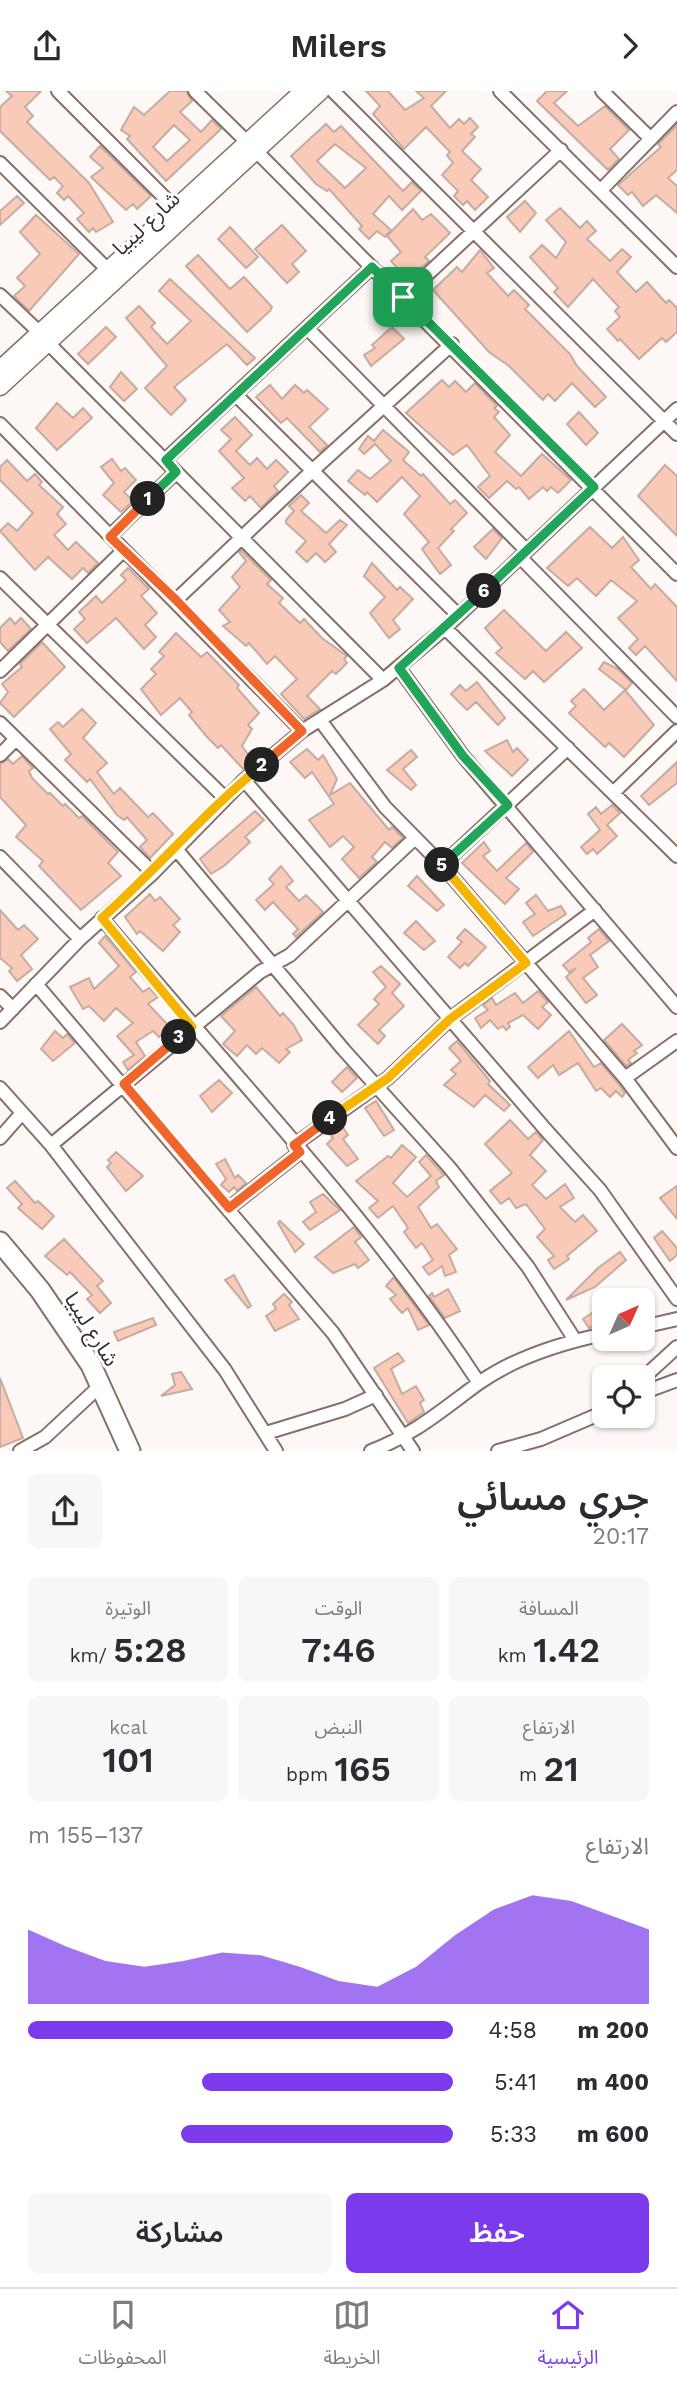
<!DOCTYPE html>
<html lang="ar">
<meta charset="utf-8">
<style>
:root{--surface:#fff;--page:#f7f7f7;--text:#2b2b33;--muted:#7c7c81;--line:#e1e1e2;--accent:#7c3aed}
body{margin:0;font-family:"Work Sans","Noto Sans Arabic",sans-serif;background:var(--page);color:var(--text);direction:rtl;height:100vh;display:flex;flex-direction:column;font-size:26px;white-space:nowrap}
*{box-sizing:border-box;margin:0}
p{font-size:23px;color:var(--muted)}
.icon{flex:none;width:38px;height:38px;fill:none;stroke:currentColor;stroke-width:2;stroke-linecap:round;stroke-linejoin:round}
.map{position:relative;height:1360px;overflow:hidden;direction:ltr}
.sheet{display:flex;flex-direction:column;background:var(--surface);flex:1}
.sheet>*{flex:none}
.needle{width:46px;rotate:45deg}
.controls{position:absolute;left:592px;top:1197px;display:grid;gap:14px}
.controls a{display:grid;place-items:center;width:63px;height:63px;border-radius:10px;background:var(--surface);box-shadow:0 2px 5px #0004;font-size:35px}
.pin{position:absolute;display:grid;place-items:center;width:60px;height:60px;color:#fff;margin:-30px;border-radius:14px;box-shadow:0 4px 10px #0006}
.km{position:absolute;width:35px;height:35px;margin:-18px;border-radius:50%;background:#222;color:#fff;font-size:19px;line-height:35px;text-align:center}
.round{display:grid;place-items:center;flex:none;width:74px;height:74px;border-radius:10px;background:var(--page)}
.headline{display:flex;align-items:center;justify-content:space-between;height:119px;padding:0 28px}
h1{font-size:38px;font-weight:600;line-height:52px}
.metrics{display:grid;grid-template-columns:repeat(3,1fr);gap:10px;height:119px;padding:7px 28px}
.metrics div{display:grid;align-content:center;border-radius:10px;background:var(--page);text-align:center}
.metrics b{font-size:35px;font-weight:600}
.metrics small{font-size:19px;font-weight:400}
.metrics p{font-size:19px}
.chart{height:196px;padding:14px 28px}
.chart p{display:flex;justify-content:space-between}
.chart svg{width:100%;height:126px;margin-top:7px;fill:var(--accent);opacity:.7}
.primary-button{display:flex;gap:14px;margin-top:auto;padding:14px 28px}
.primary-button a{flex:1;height:80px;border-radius:10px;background:var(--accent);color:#fff;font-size:28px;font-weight:600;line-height:80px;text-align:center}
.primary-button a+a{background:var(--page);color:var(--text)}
ul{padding:0 28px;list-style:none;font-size:23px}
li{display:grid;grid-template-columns:112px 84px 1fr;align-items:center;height:52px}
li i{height:18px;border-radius:9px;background:var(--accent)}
header{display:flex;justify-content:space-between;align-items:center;height:91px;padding:0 28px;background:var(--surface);font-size:32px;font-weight:600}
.dock{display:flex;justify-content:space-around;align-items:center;height:98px;border-top:2px solid var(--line);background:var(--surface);font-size:19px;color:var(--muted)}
.dock a{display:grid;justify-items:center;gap:4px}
.dock .selected{color:var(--accent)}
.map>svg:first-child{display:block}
</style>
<header><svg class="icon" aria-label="forward" viewBox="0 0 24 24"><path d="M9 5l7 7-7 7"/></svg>Milers<svg class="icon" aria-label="share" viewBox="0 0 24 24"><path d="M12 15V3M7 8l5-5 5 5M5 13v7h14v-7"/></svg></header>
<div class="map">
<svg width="677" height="1360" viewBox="0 0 677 1360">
<rect width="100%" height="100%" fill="#fdf8f6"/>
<path fill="#f9cab7" stroke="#c4aca2" stroke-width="2" fill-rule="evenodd" d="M6,0H41L25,16L33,25L27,31L89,92L113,131L96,141L93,137L89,141L77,128L84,122L68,105L64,109L57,102L63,95L54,86L50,89L0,40V16L12,5Z
M170,0H186L192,10L180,21L201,41L212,29L221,38L166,90L127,48L130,45L121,39L134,16L144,24ZM174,34L190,49L167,70L153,56Z
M366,0H388L405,19L424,7L416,0H446L431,15L450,37L459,28L464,33L470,27L478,36L471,43L475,46L462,60L481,78L471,89L488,106L475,119L467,110L463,114L454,105L458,100L442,84L453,72L447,64L450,61L426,36L404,58L373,23L380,15Z
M547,0H567L554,12L578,35L605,15L629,39L610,58L619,68L608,79L537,10Z
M326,33L334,41L341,35L403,100L412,91L421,100L402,119L389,105L373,123L391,139L385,146L377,140L369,148L359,138L362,135L329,98L327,100L316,93L291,65ZM335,53L366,77L345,97L317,70Z
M677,34V79L668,87L677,95V122L656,104L643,115L632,101L628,104L618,94L661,56L658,53Z
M100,55L151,105L137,118L133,113L126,119L91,86L103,77L90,66Z
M17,105L24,112L0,134V120Z
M525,110L536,122L520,141L507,126Z
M560,117L580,137L587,130L596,140L587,148L610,170L622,158L631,166L617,181L636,201L647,191L666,212L669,209L677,217V241L666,251L662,247L639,268L620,248L618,250L607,238L620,226L615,220L619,216L593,188L568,216L554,201L558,197L530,166L542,154L556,167L566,151L546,129Z
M413,118L422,129L431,123L450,142L425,166L429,170L408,189L391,170L401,161L387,145Z
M36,124L79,163L29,220L14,205L25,195L17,187L40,163L20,141Z
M282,134L306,160L292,173L299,181L287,192L255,158Z
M230,136L258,166L246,177L218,148Z
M480,159L494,177L487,182L508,205L514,199L529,214L525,218L570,263L577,275L606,306L595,316L572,292L555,310L548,303L543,309L509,275L489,261L433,199L457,176L462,181Z
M198,164L230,198L244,186L272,216L270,220L247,241L186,175Z
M170,188L255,267L247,274L227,253L174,296L186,309L171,324L145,297L167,275L126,227L139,215L155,232L151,236L167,253L191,230L159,200Z
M106,236L116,246L88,273L78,263Z
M392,236L404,248L371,275L364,264L375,257L372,254Z
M121,281L137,298L124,310L110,296Z
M442,289L449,296L455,290L466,301L475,292L497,315L494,317L499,321L494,326L510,344L495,361L521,385L542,363L571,389L558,402L551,396L547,400L543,396L529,408L519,396L516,398L507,390L489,407L478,396L490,385L467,354L453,364L406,322Z
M270,294L282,308L295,294L304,302L307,299L328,318L309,336L327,354L320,361L287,327L281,332L256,306Z
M57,312L73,327L83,317L92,327L57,359L36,337Z
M579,321L598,342L586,354L567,333Z
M235,326L252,344L236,360L250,374L257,367L267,378L276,369L288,381L274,395L278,400L261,417L250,405L245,410L232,397L244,387L219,360L231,348L221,339Z
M383,339L409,361L403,369L421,385L423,383L450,413L455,409L467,422L451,438L454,440L438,457L451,474L440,483L422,458L429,451L404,423L420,405L402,386L377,411L367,401L365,404L348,390L358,379L370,388L391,370L375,353L364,363L359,358L368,345L374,350Z
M112,368L121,380L125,377L136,389L124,401L133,410L121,421L103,404L114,392L101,376Z
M7,369L27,390L35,383L42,391L39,394L63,416L57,423L66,433L54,444L68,459L76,451L98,472L88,482L83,477L72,488L48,466L35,479L0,440L8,432L17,440L33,422L0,389V376Z
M665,374L677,385V445L638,405Z
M301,404L309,412L301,420L326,442L340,429L347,434L329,453L336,461L325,471L316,462L307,471L296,461L306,450L286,432V429L294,420L289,415Z
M590,436L612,457L623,446L639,469L631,476L651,498L655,493L677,516V590L645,555L636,564L629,557L638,548L618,527L637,510L611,489L596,505L577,487L568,495L547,477Z
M493,438L502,447L486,468L474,456Z
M241,459L271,489L267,493L283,507L279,512L300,532L304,528L322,547L347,565L344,568L347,572L336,583L332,580L307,605L320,618L304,628L281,603L297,588L275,565L267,573L249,552L246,555L223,535L230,531L219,519L240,496L232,486L246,470L239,461Z
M372,472L397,499L400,496L413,508L393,529L400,538L389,547L370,522L385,506L364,485Z
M128,477L149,498L141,505L157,522L145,534L156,546L144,558L116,527L87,552L74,538L85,528L79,521L96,505L102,512L126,489L121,484Z
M504,519L546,560L566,541L582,557L544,591L533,580L525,588L496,562L502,557L485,537Z
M10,527L15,533L21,527L31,538L8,560L0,551V537Z
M176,542L201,566L207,561L239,594L237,597L259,622L248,634L252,638L242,655L253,670L243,678L221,654L218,657L207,646L189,624L192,621L180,607L161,624L141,598L156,583L151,578L164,565L159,561Z
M42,551L65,576L14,626L0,612L8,601L2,593L22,576L20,573Z
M604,571L618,578L632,592L626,599L599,578Z
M477,591L505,627L498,634L476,611L467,619L451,603L460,594L466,600Z
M584,598L604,619L625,599L654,634L624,666L609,652L605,656L569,622L576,615L571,610Z
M82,618L96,632L83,647L107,672L97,681L114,703L120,697L148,726L153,722L173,743L150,767L140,756L147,749L127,726L124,729L117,724L90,688L87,691L65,669L71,663L50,638L58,631L63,636Z
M507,649L513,661L517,657L528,669L512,685L485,660Z
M307,658L318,669L323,664L337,688L330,704L350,692L389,739L392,736L403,747L392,757L385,751L372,766L377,771L359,787L342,768L354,756L343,745L330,756L309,729L334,713L312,681L305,687L290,671Z
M411,659L417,666L403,678L416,694L411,699L387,679Z
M22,665L33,677L29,680L32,687L48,703L50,702L63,715L65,713L79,727L82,725L118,761L108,772L121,785L81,819L39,775L43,770L16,746L26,734L0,706V673L8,668L13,673Z
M677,671V692L649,714L641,705Z
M612,714L620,722L607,734L617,745L597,763L593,758L587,763L581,756L600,739L588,723L596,716L601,723Z
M255,720L264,729L245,746L250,751L224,775L211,783L200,768Z
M484,751L490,760L483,765L497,780L526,752L533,761L506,787L519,798L505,813L462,772Z
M281,775L293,790L286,796L299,810L306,804L323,821L296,846L293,843L298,838L273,811L265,819L256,809L274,793L269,788Z
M417,785L444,814L437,820L408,795Z
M150,803L155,810L160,806L180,828L173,834L180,841L163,860L140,840L137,843L125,826Z
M536,804L548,820L561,815L566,823L533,845L523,831L535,823L526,812Z
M0,819L18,839L24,834L38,848L21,864L32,878L17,890L9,880L12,877L0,867Z
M416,830L435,850L424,859L404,842Z
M465,838L486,856L468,875L465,872L460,877L448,866L462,851L457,847Z
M599,838L609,850L590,864L598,876L583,887L597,904L586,912L566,886L576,877L569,881L563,874L591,851L588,847Z
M105,845L136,881L130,886L143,901L149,897L158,906L148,913L170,936L159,946L153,940L136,951L145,965L128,979L123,971L134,964L117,945L133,932L116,917L104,930L89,915L83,918L70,896L89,887L94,898L119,875L99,852Z
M381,875L400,893L392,902L404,915L379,939L385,945L378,953L358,934L379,913L374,908L386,896L373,881Z
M256,896L280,925L283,922L293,933L302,949L286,958L290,961L279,972L262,957L256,963L247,954L237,965L223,953L235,940L221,925Z
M538,900L548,911L542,916L551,924L538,938L523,924L508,932L510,936L506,939L503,935L498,938L490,929L481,937L475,927L488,919L483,914L492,907L496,914L515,902L523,912Z
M622,933L642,954L634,960L637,962L628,969L631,972L626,975L604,949Z
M55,940L63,947L67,943L75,952L53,970L41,958Z
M569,940L594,976L601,972L618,992L625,1002L622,1006L616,1000L610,1006L601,997L596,1000L578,972L559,984L553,974L538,987L528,976Z
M457,950L490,990L488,993L510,1014L504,1020L485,1004L474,1016L444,994L456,983L451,979L461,970L449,957Z
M347,976L357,987L342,1001L332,991Z
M219,989L232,1002L212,1021L200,1005Z
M376,1010L394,1039L384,1045L365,1017Z
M510,1029L528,1048L536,1041L543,1049L530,1064L546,1080L532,1094L546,1108L565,1093L574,1107L560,1116L575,1131L583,1124L597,1140L567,1165L569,1168L554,1178L548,1169L554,1165L537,1146L545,1138L526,1113L516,1117L509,1107L501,1113L490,1100L512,1082L485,1053Z
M340,1032L348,1044L343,1048L358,1068L347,1075L327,1053L333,1047L328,1041Z
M402,1054L416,1066L393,1092L407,1106L431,1085L419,1071L426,1064L444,1084L436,1090L439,1096L418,1116L431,1137L437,1133L457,1158L449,1164L456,1181L445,1185L442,1175L429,1184L423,1176L433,1169L422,1152L416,1157L404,1141L408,1137L393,1115L378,1127L369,1117L378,1110L356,1090L388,1065L391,1067Z
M116,1061L143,1085L126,1100L107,1076L111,1072L108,1069Z
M225,1068L235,1087L238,1084L246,1092L237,1100L234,1096L229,1101L221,1094L226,1088L216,1073Z
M15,1090L35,1112L38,1110L54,1125L42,1138L18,1117L22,1113L7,1097Z
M677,1095V1128L660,1107Z
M323,1103L340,1119L310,1139L303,1131L316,1121L310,1111Z
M280,1130L304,1153L295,1161L278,1132Z
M354,1136L361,1146L355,1151L369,1169L358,1177L355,1173L333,1182L315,1166Z
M662,1140L677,1157V1164L670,1170L654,1147Z
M64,1148L103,1190L97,1195L111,1212L100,1222L87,1208L92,1204L70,1181L67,1184L45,1165Z
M620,1161L626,1169L595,1196L566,1209L598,1177Z
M234,1184L251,1215L248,1217L225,1189Z
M393,1187H394L429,1234L418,1239L408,1217L402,1222L390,1208L396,1204L386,1195Z
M448,1198L460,1220L445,1227L429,1205L432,1202L434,1206Z
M284,1203L292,1211L289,1214L299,1228L275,1240L266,1225L276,1218L273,1213Z
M604,1214V1230L589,1237L583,1228Z
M153,1227L156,1234L118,1250L114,1241Z
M398,1262L404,1270L391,1278L402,1303L416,1295L424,1309L420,1312L424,1321L408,1332L374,1277Z
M181,1281L192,1298L161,1305L175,1294L172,1283Z
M0,1287L23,1347L0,1356Z"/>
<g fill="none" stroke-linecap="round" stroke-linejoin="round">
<g stroke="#867067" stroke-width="16">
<path id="minor" d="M58,0L175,117
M195,0L247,51
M333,0L677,343
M500,0L677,176
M602,0L651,48
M256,60L677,483
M0,72L108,179
M601,99L677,21
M0,204L39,241
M403,206L561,59
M308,238L526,459
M48,252L383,589
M237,305L458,524
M0,333L302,640
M165,369L372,176
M110,445L176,381
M520,466L677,626
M0,487L225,707
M176,509L312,380L452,253
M445,537L677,765
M399,577L463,665L677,916
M0,580L124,459
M320,629L385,716L442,774L526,872L625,987L677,1057
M0,632L153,782
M0,664L16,648
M244,689L545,1038L600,1099L677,1208
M614,701L677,640
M176,758L343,958L449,1076L528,1176L575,1249
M0,766L80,848
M442,774L568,657
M102,827C229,980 370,1125 479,1292
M36,893L333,1242L413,1360
M0,905L13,918
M0,931L80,848L153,782L244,689L302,640L383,589L445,537L677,318
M625,987L677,950
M0,997L51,1054L225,1279L276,1360
M0,1047L22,1022
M51,1054L260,881L290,864L415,747
M294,1054L388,987L450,928L595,819
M229,1117L300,1061
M642,1236L677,1228
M642,1288L677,1256
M642,1302L677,1289
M266,1342L345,1318L376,1304
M20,1360L45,1346L101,1294
M371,1360C414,1344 443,1318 479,1292C514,1267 562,1252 604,1243
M498,1360L541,1348L604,1321"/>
</g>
<g stroke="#867067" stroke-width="19">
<path id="secondary" d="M0,278L303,0
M0,296L321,0"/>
</g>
<g stroke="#867067" stroke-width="23">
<path id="trunk" d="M0,1151L40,1199L91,1274L130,1360"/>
</g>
<use href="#minor" stroke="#fff" stroke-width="12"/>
<use href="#secondary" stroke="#fff" stroke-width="16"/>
<use href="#trunk" stroke="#fff" stroke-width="19"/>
</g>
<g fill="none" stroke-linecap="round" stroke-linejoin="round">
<g stroke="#fff" stroke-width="14">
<path id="split-1" d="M148,408L176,381L166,369L372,176L403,206"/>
</g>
<g stroke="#fff" stroke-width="14">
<path id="split-2" d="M148,408L110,446L176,509L302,640L262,674"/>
</g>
<g stroke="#fff" stroke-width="14">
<path id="split-3" d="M179,946L192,936L102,827C157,778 205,721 262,674"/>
</g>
<g stroke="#fff" stroke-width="14">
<path id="split-4" d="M179,946L124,993L229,1117L300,1061L294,1054L330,1027"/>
</g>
<g stroke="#fff" stroke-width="14">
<path id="split-5" d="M330,1027L388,987L450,928L526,872L442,774"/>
</g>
<g stroke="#fff" stroke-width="14">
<path id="split-6" d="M442,774L508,714L463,665L399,577L484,500"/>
</g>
<g stroke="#fff" stroke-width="14">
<path id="split-7" d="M403,206L594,396L484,500"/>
</g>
<use href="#split-1" stroke="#22a559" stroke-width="9"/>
<use href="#split-2" stroke="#f0652b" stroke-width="9"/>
<use href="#split-3" stroke="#f5b400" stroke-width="9"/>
<use href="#split-4" stroke="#f0652b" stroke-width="9"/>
<use href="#split-5" stroke="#f5b400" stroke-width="9"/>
<use href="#split-6" stroke="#22a559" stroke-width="9"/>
<use href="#split-7" stroke="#22a559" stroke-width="9"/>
</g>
<g text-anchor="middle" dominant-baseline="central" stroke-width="6" stroke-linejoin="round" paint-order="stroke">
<g font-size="21" fill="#392f2b" stroke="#fff">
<text transform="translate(146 132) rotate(-43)">شارع ليبيا</text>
<text transform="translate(92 1238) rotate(58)">شارع ليبيا</text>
</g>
</g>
</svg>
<div class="controls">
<a><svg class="needle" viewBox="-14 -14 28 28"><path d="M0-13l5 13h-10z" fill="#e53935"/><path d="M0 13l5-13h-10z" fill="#7c7c81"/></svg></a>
<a><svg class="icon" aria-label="locate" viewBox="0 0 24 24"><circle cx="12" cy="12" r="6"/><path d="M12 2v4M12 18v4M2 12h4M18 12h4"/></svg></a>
</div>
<div class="pin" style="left:403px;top:206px;background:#1e9e55"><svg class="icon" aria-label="arrive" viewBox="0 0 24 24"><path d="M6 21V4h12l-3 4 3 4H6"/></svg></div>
<b class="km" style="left:148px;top:408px">1</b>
<b class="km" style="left:262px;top:674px">2</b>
<b class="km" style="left:179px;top:946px">3</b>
<b class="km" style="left:330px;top:1027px">4</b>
<b class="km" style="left:442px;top:774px">5</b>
<b class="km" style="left:484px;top:500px">6</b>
</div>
<section class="sheet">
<div class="headline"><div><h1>جري مسائي</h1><p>20:17</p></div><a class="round"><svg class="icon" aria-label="share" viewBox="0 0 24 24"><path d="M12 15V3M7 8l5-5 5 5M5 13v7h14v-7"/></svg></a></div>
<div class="metrics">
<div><p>المسافة</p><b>1.42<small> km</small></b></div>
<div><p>الوقت</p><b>7:46</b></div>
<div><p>الوتيرة</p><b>5:28<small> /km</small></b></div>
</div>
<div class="metrics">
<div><p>الارتفاع</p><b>21<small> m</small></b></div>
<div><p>النبض</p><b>165<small> bpm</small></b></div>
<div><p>kcal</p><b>101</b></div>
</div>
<div class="chart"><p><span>الارتفاع</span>137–155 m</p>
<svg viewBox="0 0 160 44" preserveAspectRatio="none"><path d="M0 44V18L10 24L20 29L30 31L40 29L50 26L60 27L70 31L80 36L90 38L100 31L110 20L120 11L130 6L140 8L150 13L160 18V44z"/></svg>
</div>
<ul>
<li><b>200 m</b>4:58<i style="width:100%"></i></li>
<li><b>400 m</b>5:41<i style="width:59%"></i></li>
<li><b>600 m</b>5:33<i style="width:64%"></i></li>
</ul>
<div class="primary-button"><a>حفظ</a><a>مشاركة</a></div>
</section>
<nav class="dock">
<a class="selected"><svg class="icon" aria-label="home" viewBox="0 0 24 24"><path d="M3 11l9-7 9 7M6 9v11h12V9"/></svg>الرئيسية</a>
<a><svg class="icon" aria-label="map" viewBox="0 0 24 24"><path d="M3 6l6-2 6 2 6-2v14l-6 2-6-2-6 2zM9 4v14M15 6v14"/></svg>الخريطة</a>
<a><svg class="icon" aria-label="saved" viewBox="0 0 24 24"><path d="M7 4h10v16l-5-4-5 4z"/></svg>المحفوظات</a>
</nav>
